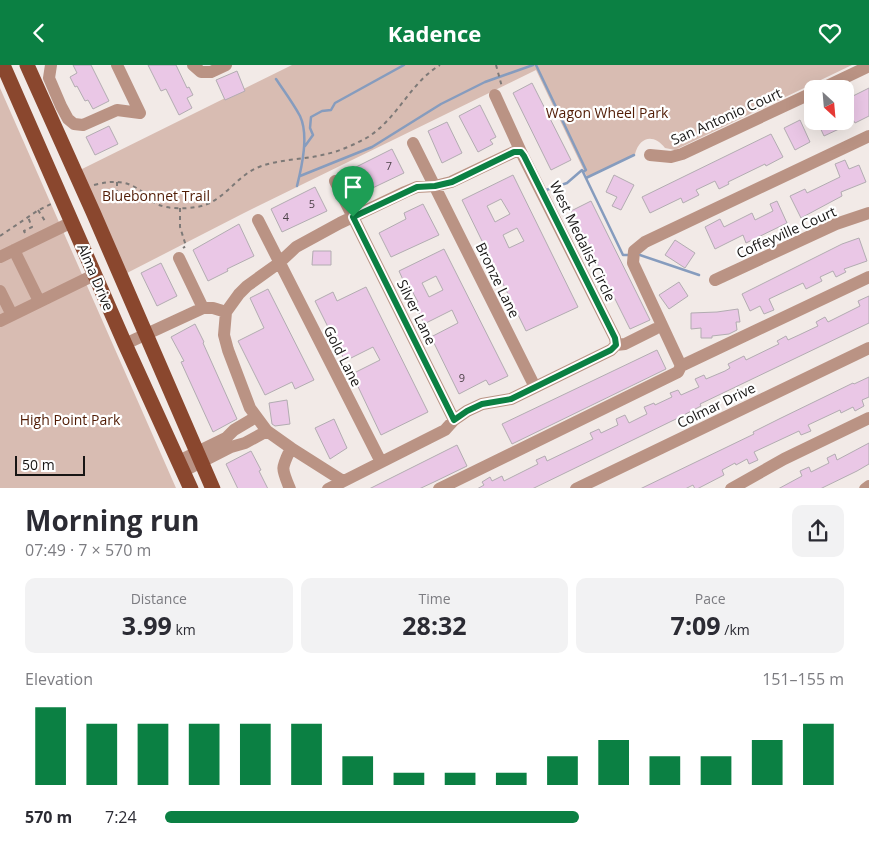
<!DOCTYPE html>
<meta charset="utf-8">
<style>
:root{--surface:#fff;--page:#f2f2f3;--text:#2b2b33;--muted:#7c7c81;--accent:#0b8043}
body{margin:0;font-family:"Open Sans",sans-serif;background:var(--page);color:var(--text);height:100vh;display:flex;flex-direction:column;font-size:19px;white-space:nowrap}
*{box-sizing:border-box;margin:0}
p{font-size:16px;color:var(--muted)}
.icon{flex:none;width:28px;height:28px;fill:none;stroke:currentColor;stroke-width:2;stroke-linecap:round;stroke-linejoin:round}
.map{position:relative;height:423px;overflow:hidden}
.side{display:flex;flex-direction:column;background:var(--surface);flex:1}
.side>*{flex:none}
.needle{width:32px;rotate:154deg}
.fabs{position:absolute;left:804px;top:15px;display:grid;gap:10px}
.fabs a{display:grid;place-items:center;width:50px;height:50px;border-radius:10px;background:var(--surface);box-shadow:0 5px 20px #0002;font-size:25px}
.scale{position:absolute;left:15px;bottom:12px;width:70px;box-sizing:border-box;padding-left:5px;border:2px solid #171514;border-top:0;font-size:14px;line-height:18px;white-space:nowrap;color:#171514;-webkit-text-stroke:4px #fff;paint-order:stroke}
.pin{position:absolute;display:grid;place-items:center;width:42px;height:42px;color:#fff;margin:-51px -21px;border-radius:50% 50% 50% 0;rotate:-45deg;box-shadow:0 0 5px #0007}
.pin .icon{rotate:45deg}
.round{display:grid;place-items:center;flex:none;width:52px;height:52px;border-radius:10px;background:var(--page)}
.summary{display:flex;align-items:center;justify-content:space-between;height:85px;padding:0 25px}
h1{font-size:28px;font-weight:700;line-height:38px}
.stats{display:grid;grid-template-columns:repeat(3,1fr);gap:8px;height:85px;padding:5px 25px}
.stats div{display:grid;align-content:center;border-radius:10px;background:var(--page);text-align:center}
.stats b{font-size:25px;font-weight:700}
.stats small{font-size:14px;font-weight:400}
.stats p{font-size:14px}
.chart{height:140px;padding:10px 25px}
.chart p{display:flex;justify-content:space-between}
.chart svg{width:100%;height:90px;margin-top:5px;stroke:var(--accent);stroke-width:6}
ul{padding:0 25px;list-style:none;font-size:16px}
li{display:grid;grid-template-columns:80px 60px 1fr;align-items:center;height:38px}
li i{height:12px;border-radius:6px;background:var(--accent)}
header{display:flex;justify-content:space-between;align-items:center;height:65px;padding:0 25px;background:var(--accent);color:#fff;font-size:22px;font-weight:700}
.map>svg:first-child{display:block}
</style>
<header><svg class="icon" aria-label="back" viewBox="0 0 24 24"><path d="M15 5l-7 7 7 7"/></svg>Kadence<svg class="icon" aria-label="heart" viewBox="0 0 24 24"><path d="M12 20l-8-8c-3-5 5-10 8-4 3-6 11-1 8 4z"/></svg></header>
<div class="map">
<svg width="869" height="424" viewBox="0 0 869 424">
<rect width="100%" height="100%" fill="#f2eae7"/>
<path fill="#d8bcb2" d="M292,0H852L675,85L665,83C654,69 640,71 635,89L587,112L536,5L244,148L127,208L80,105Z
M0,23L176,423H0Z"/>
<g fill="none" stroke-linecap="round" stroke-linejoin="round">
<path stroke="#869cbe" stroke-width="2.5" d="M536,0L586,105L583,107L623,190H629
M276,14C284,26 293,38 300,51C309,70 302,101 297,121
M305,81L313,70L310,63L311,52L322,46L331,45L335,38L404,0
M300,111L372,82L441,39L485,17L533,0
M586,113L634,90
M546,125L567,118L582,105L583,107
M637,189L699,210"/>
</g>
<path fill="#eac7e6" stroke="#b2acb1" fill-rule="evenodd" d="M73,0H91L109,36L93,44L88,35L85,36L77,21L75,22L70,12L77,8Z
M148,0H176L187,23L189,22L193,30L187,33L192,43L179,50L166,24L161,26Z
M237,6L245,26L225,35L216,15Z
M532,18L571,95L551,105L513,28Z
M869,23V51L855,58L851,51L845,54V35Z
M480,40L496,72L490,75L493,79L478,87L459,51Z
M800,55L810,77L795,85L784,63Z
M817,56H835L839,64L824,71Z
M447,57L462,88L442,98L428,66Z
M109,61L118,79L95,90L86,72Z
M771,69L783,92L766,101L765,99L728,117L729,119L719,124L715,116L696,125L699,130L683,138L681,133L650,148L642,132Z
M392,84L404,108L360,129L348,106Z
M845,95L849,104L859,100L866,117L841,127L842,131L801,153L790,131L805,124L807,128L840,112L835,99Z
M513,110L578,242L526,266L462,135ZM501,134L510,149L495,157L487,141ZM517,163L524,176L509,183L503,170Z
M614,110L634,120L621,145L612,141L617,132L606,127Z
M315,122L327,146L282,167L271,144Z
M591,136L650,255L630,264L571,146Z
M777,136L787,158L746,178L743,170L715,184L705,162L720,154L724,162L752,148L755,155L773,146L770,139Z
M423,139L439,170L391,192L379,168L406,154L404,148Z
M239,159L254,191L227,204L228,206L208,216L193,185Z
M859,173L867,196L844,204L846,207L836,212L833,206L820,212L822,216L806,224L803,218L769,234L774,245L764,249L760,241L750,246L742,229L842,179Z
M675,175L695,188L685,203L665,190Z
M444,184L508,311L489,320L486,315L459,329L431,272L458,258L452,245L424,259L415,239L418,237L411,224L408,226L399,206ZM436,211L443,225L429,232L422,218Z
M313,186H331V200H312Z
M161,198L177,231L157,241L141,208Z
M679,217L688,231L669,244L659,230Z
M366,222L428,347L381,370L352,309L380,295L373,282L345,296L315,236L333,227L337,236Z
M268,224L314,315L295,324L292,317L265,330L238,276L264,263L250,233Z
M869,231V258L700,339L701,341L676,354L532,424H477L484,420L482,417L490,412L492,416L502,411L504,416L538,399L536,395L545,391L547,396L593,374L590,368L599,364L601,368L618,360L616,354L625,350L629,358L647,349L644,342L654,338L655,340L672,332L670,328L678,325L681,330L699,322L695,314L704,310L706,314L725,306L730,303L728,299L744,291L746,295L779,279L777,276L786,271L788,275L799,270L818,261L816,257L825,252L828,257L860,241L858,236Z
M738,244L740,257H736L737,265L729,269L712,271V273H701V263L691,264V248L717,247Z
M195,259L204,277L203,278L237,354L213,367L181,297L184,296L171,272Z
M657,285L666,304L512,379L502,359Z
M869,312V332L862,335L864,341L855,346L853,342L841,348L840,345L808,360L811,366L801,370L799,366L754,387L758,395L749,399L747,394L736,400L735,398L722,405L724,410L697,424H695L693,420L685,424H640L754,369L753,367L779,354L853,318L854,319Z
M287,335L290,359L275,361L272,359L269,338Z
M334,354L347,383L330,394L315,363Z
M869,378V399L857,406L820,424H778L802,411L800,406L809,402L811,407L829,398L827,393L835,389L837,395Z
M457,380L467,401L434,417L419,424H369Z
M251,386L261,405L259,406L268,424H238L226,399Z"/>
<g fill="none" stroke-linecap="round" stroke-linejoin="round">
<path stroke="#7d7977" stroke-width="2" stroke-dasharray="4 4" stroke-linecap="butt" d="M496,0L502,22
M117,117V126L121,137
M94,120C114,115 127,115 144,128C148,132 153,138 159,140C169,144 185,144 196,142C223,139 235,111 259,102C279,94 302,95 322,90C338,87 354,80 368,72C398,53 410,18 440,0
M180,143V162L186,181L183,183
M38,145L45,156
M25,168L24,166L32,162L28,152
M0,171L37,146L51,139"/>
<path stroke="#ba9384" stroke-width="12" d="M51,0L49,13L61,41L68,54L74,59L83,60L117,45L140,48
M117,0L140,48
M193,0L201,7H211L226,0
M821,24L869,1
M495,30L521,87L615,273L616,280
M413,78L535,322
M650,90L671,92L682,89L812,28
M335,116L454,355
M258,155L381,397
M14,185L39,236
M0,192L72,157
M179,193L203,243
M715,215L836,159L869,148
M0,226L12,250
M226,247L239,229L247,221L279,198L296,182L340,158L405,127L417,122L435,121L451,117L514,87H521
M226,247L224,270L228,285L250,343L267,366L291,383C281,404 281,402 290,424
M0,256L94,210
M125,279L203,243H213L226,247
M616,280L625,279L655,264
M681,301L869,212
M291,383L343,416
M179,396L226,373L234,365L256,352
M184,406L231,382L245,378L267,366
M328,424L445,365L454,355L467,346L482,339L511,334L611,285L616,280
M439,424L678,307L681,301L633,198L634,186L645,177L869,71
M576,424L869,283
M731,424L784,394L869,353
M865,424L869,421"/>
<path stroke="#8a472e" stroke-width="15" d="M3,0L125,279L191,424
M27,0L93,147L213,424"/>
</g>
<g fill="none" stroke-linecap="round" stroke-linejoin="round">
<g stroke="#fff" stroke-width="10">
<path id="route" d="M514,87H521L524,91L615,273L616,280L611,285L511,334L482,339L467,346L454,355L353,152L417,122L435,121L452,117Z"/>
</g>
<use href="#route" stroke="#0b8043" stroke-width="6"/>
</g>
<g text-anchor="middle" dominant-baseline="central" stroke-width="4.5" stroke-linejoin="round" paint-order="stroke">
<g font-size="11" fill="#4c4248">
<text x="389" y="100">7</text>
<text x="312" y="138">5</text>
<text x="286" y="151">4</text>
<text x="462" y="312">9</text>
</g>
<g font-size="14" fill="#511c05" stroke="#fff">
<text x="607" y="47">Wagon Wheel Park</text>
<text x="156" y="130">Bluebonnet Trail</text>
<text x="70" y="354">High Point Park</text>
</g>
<g font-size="14" fill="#171514" stroke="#fff">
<text transform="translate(726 51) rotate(-24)">San Antonio Court</text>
<text transform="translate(786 167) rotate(-24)">Coffeyville Court</text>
<text transform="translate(583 176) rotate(64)">West Medalist Circle</text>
<text transform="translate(96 212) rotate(67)">Alma Drive</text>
<text transform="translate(498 215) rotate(64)">Bronze Lane</text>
<text transform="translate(417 247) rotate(64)">Silver Lane</text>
<text transform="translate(343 291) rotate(63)">Gold Lane</text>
<text transform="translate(716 340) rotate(-26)">Colmar Drive</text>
</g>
</g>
</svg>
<div class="fabs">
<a><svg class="needle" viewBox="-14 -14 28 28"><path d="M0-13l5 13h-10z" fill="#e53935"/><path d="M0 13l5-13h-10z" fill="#7c7c81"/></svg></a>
</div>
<div class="scale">50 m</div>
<div class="pin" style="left:353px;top:152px;background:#1e9e55"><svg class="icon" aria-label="arrive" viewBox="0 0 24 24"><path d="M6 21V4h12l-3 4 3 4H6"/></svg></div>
</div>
<section class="side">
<div class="summary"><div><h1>Morning run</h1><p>07:49 · 7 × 570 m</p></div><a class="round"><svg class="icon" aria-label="share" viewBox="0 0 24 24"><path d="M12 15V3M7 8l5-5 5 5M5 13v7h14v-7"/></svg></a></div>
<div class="stats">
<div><p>Distance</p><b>3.99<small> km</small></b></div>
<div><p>Time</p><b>28:32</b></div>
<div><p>Pace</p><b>7:09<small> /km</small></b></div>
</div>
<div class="chart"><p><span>Elevation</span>151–155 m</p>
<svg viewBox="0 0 160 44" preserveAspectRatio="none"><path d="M5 44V6M15 44V14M25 44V14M35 44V14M45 44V14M55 44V14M65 44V30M75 44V38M85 44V38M95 44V38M105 44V30M115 44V22M125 44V30M135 44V30M145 44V22M155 44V14"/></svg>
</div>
<ul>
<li><b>570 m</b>7:24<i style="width:61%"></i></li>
</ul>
</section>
